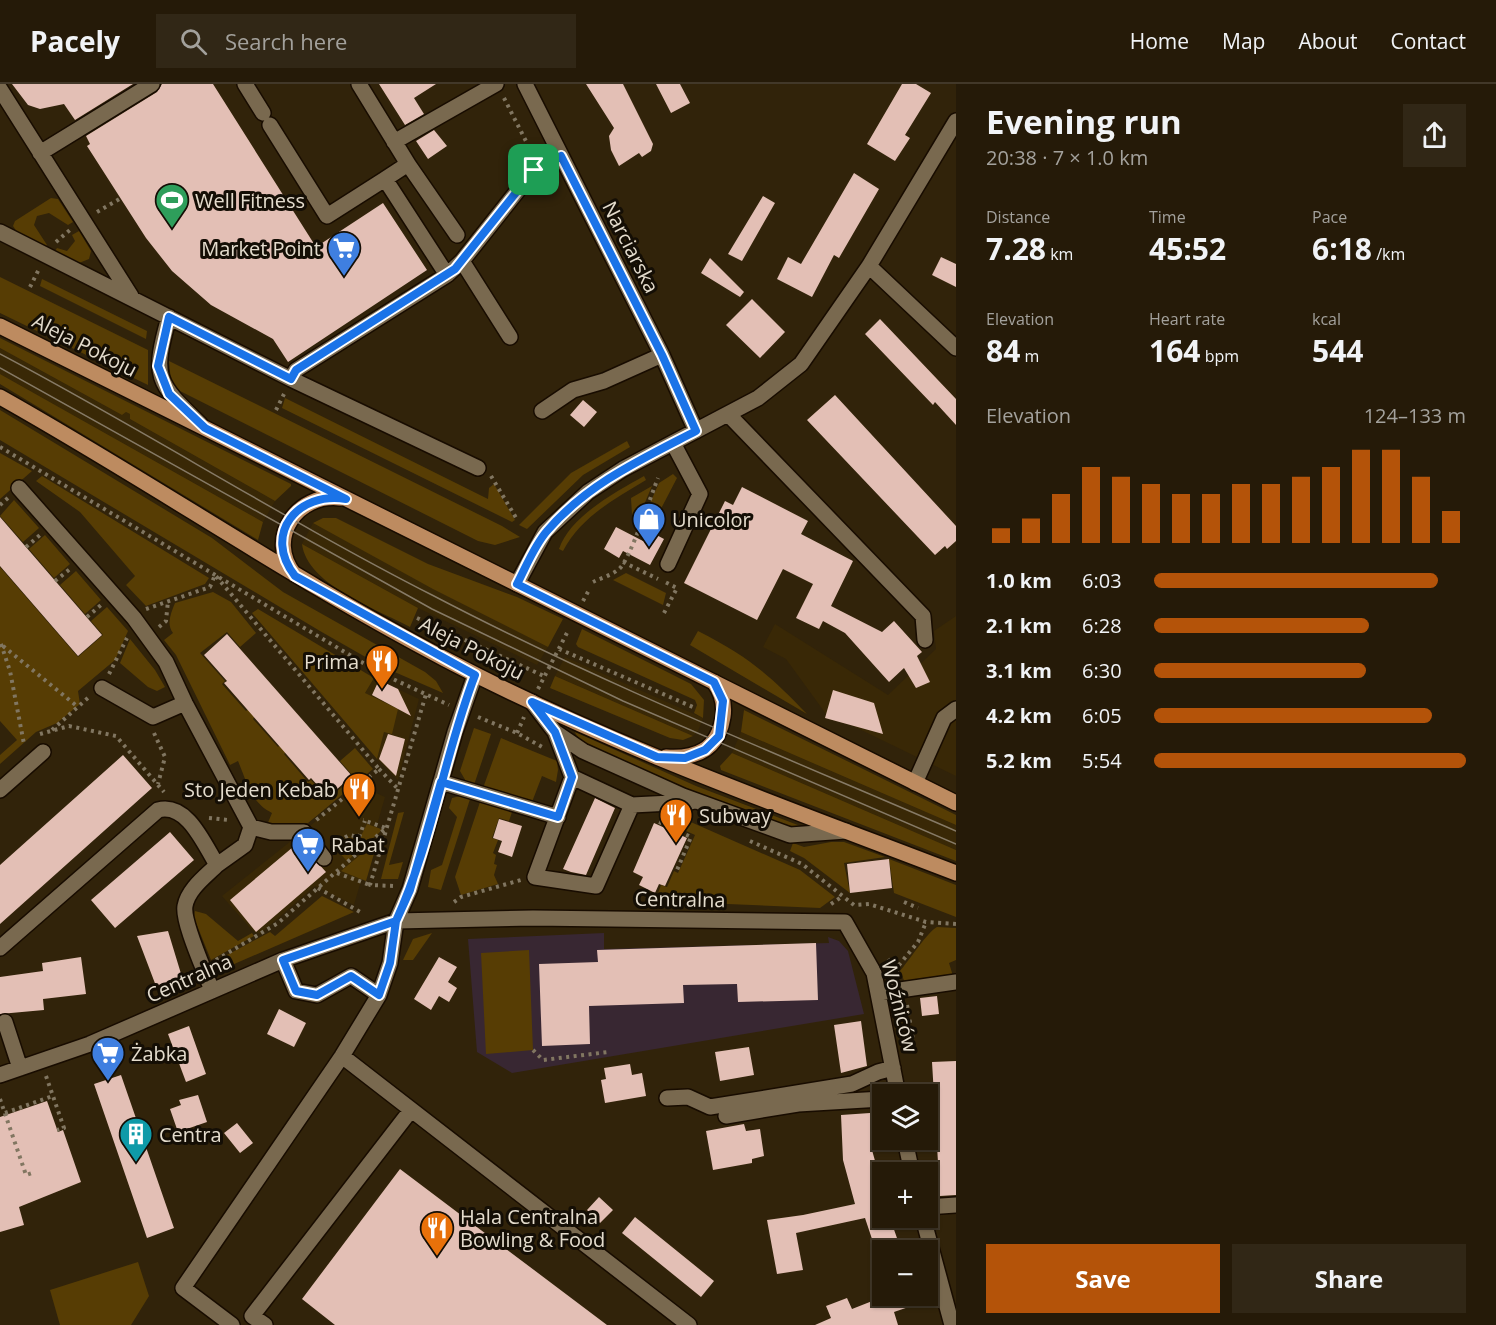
<!DOCTYPE html>
<meta charset="utf-8">
<style>
:root{--surface:#251a08;--page:#312716;--text:#f1f3f6;--muted:#a3a19c;--line:#423829;--accent:#b45309}
body{margin:0;font-family:"Open Sans",sans-serif;background:var(--page);color:var(--text);height:100vh;display:flex;flex-direction:column;font-size:22px;white-space:nowrap}
*{box-sizing:border-box;margin:0}
p{font-size:20px;color:var(--muted)}
.icon{flex:none;width:33px;height:33px;fill:none;stroke:currentColor;stroke-width:2;stroke-linecap:round;stroke-linejoin:round}
.map{position:relative;flex:1;overflow:hidden}
.drawer{display:flex;flex-direction:column;background:var(--surface);width:540px}
.drawer>*{flex:none}
.tools{position:absolute;left:872px;top:1000px;display:grid;gap:12px}
.tools a{display:grid;place-items:center;width:66px;height:66px;border-radius:0px;background:var(--surface);box-shadow:0 2px 4px #0004,0 0 0 2px var(--line);font-size:30px}
.pin{position:absolute;display:grid;place-items:center;width:51px;height:51px;color:#fff;margin:-26px;border-radius:12px;box-shadow:0 3px 9px #0006}
.round{display:grid;place-items:center;flex:none;width:63px;height:63px;border-radius:0px;background:var(--page)}
.headline{display:flex;align-items:center;justify-content:space-between;height:102px;padding:0 30px}
h1{font-size:33px;font-weight:700;line-height:45px}
.metrics{display:grid;grid-template-columns:repeat(3,1fr);gap:9px;height:102px;padding:6px 30px}
.metrics div{display:grid;align-content:center}
.metrics b{font-size:30px;font-weight:700}
.metrics small{font-size:16px;font-weight:400}
.metrics p{font-size:16px}
.chart{height:168px;padding:12px 30px}
.chart p{display:flex;justify-content:space-between}
.chart svg{width:100%;height:108px;margin-top:6px;stroke:var(--accent);stroke-width:6}
.primary-button{display:flex;gap:12px;margin-top:auto;padding:12px 30px}
.primary-button a{flex:1;height:69px;border-radius:0px;background:var(--accent);color:#fff;font-size:24px;font-weight:700;line-height:69px;text-align:center}
.primary-button a+a{background:var(--page);color:var(--text)}
ul{padding:0 30px;list-style:none;font-size:20px}
li{display:grid;grid-template-columns:96px 72px 1fr;align-items:center;height:45px}
li i{height:15px;border-radius:8px;background:var(--accent)}
header{display:flex;align-items:center;gap:36px;box-sizing:border-box;height:84px;padding:0 30px;background:var(--surface);border-bottom:2px solid var(--line)}
header strong{font-size:28px}
nav{display:flex;gap:33px;margin-inline-start:auto;font-size:21px}
.search{width:420px;height:54px;background:var(--page);display:flex;align-items:center;gap:15px;box-sizing:border-box;padding:0 21px;border-radius:0px;color:var(--muted);font-size:22px}
main{display:flex;flex:1;min-height:0}
.map>svg:first-child{display:block}
</style>
<header>
<strong>Pacely</strong>
<div class="search"><svg class="icon" aria-label="search" viewBox="0 0 24 24"><circle cx="10" cy="10" r="6"/><path d="M15 15l6 6"/></svg>Search here</div>
<nav><a>Home</a><a>Map</a><a>About</a><a>Contact</a></nav>
</header>
<main>
<div class="map">
<svg width="956" height="1241" viewBox="0 0 956 1241">
<rect width="100%" height="100%" fill="#31230a"/>
<path fill="#392806" d="M0,264L122,331L126,328L130,330V335L275,417L263,438L0,290Z
M313,439L548,563L537,581L418,524L302,460Z
M956,532V692L851,641L825,634L826,630L786,575L763,563L775,540L888,611L936,565L934,547Z
M565,573L703,634L698,647L693,652L555,592Z
M374,594L419,615L398,696L377,675L384,647L391,649L365,609Z
M741,648L956,741V766L732,669Z
M360,702L385,713L354,821L315,802L260,850L252,846L222,812Z"/>
<path fill="#382732" d="M604,849V865L829,859L828,853L839,857L848,867L864,930L512,989L477,968L468,855Z"/>
<path fill="#573d04" d="M51,114L58,115L73,138L68,141L49,129L37,132L34,141L47,161L46,163L17,148L13,142L15,137Z
M79,147L91,167L89,175L79,179L55,167L57,164L67,167L75,157L72,151Z
M0,193L148,266V301L0,229Z
M42,195L147,247L146,255L40,202Z
M0,254L291,400V402L275,417L130,335V330L126,328L122,331L0,264Z
M169,277L502,442L520,453L495,461L478,457L180,307L171,298Z
M0,290L263,438L258,456L0,300Z
M285,314L488,415L489,404L494,400L515,436L512,438L282,324Z
M0,326L212,454L283,508L425,588L436,597L443,609L383,583L320,547L0,356Z
M627,357L630,363L583,391L527,445L519,441L571,389Z
M0,369L32,387L0,415Z
M673,390L677,394L652,442L642,437L659,399Z
M42,392L209,494L205,500L146,522L126,501L135,492L80,428L36,397Z
M644,392L646,396C614,415 581,433 563,467L559,465C570,432 616,408 644,392Z
M652,402L638,435L632,431L631,414Z
M14,416L39,444L23,458L0,432Z
M323,434H336L428,480L517,513L563,535L548,563L433,505L313,439Z
M45,451L70,480L54,494L29,465Z
M302,460L418,524L410,543C377,525 307,501 302,460Z
M0,483L78,573L103,551L91,537L107,523L128,547L115,576L78,607L80,620L57,639L36,648L0,680V671L17,656L0,637Z
M76,487L101,516L85,530L60,501Z
M626,489L666,509L663,521L613,496Z
M213,508L231,518L256,549L240,563L227,548L200,569L225,597L222,600L246,627L249,625L255,632L253,635L278,663L280,661L286,668L284,670L308,698L311,696L328,715L354,693L340,677L355,664L373,685L308,739L267,741L272,729C251,719 247,698 238,677L230,681L176,571L164,556L173,549C166,540 171,529 175,519Z
M258,525L374,594L365,609L398,625L392,650L384,648L377,675L252,529Z
M582,545L691,600L704,616L703,634L694,629L697,621L695,616L578,563L576,560Z
M698,547C747,572 769,590 807,630L690,561Z
M130,555L155,586L165,603L157,607L148,603L120,579Z
M555,592L693,652L683,656L670,654L550,604Z
M744,626L956,731V741L741,648Z
M474,644L491,650L474,701L467,699L460,687Z
M575,648L696,702L803,743C797,744 790,745 785,744C757,737 578,668 575,648Z
M501,654L557,677L558,686L556,698L542,692L532,718L483,704Z
M732,669L956,766V777L721,686L720,682Z
M464,711L471,712L441,806L428,803L431,786L442,781L457,733L449,724L452,714Z
M481,715L512,728L509,737L499,734L492,754L498,756L493,769L496,771L494,780L497,781L494,791L498,800L461,811L455,793Z
M404,728L389,781L403,778L398,795H381L398,729Z
M668,728L800,786L835,813L820,824L655,817L661,801L667,803L674,787L678,789L695,751L673,741L676,734Z
M367,740L381,745L380,748L347,777L334,763L348,753L359,756Z
M378,756L366,797L341,787Z
M831,758H844L885,773L844,779L850,809L804,774L790,767L793,759L804,763Z
M889,775L956,801V833L894,809Z
M322,812L354,828L225,884L212,879L270,848L275,852Z
M195,827L206,830L238,857L252,849L254,852L211,876L194,834Z
M937,843L956,844V876L949,879L953,892L906,901L900,887C908,878 929,846 937,843Z
M432,849L413,876H403L413,855Z
M529,866L533,966L486,970L481,869Z
M138,1178L149,1212L131,1241H60L50,1206Z"/>
<path fill="#e3bfb5" d="M12,0H133L75,36L64,20L40,25L28,21Z
M162,0H213L316,163L383,119L427,186L288,278L273,255L211,221L172,187L146,154L87,62L90,60L86,52L157,8Z
M379,0H436L414,14L424,30L405,41Z
M586,0H623L653,60L651,67L642,73L639,69L619,82L611,66L609,52L614,44Z
M656,0H680L690,19L671,29Z
M902,0H916L931,9L905,51L910,54L895,77L867,60Z
M434,46L447,62L428,75L416,57Z
M854,89L879,105L839,174L834,171L812,213L777,195L788,173L801,180Z
M763,112L775,119L742,177L728,170Z
M941,173L956,180V203L932,191Z
M710,174L744,208L740,213L701,189Z
M752,215L785,248L760,274L726,241Z
M880,235L956,315V341L935,318L933,321L865,250Z
M835,311L956,442V457L947,465L945,462L935,471L807,336Z
M583,316L597,328L584,343L570,331Z
M742,403L808,437L801,450L853,477L831,522L882,548L894,537L922,568L917,572L930,598L916,604L904,584L889,598L845,549L823,537L819,545L796,534L813,500L783,485L757,536L684,499L725,417L733,421Z
M0,433L102,551L78,572L0,482Z
M616,443L643,457L649,447L664,455L650,481L623,467L619,474L604,465Z
M227,550L352,692L328,713L311,694L309,696L224,599L227,597L204,571Z
M379,596L398,605L411,632L372,611Z
M833,606L874,619L883,650L825,634Z
M388,650L405,655L396,692L379,675Z
M123,671L152,704L0,840V781Z
M595,714L615,724L586,791L571,788L563,785Z
M499,735L522,742L512,773L498,768L502,757L493,754Z
M654,739L687,754L665,802L659,800L655,809L639,801L643,793L633,788Z
M170,748L194,776L115,844L91,816Z
M299,758L326,788L256,848L230,816Z
M889,775L892,804L850,809L847,780Z
M168,847L182,893L156,902L137,852Z
M816,859L818,916L738,918L737,900L683,901L684,919L589,922L590,960L542,962L539,880L598,878L597,866Z
M81,873L86,910L43,915L44,926L0,930V893L43,887L42,879Z
M439,873L457,883L448,898L457,904L449,918L439,912L431,926L414,915Z
M937,912L939,930L922,932L920,914Z
M279,925L306,939L294,963L267,950Z
M861,937L867,982L841,989L834,941Z
M189,942L206,990L186,998L168,950Z
M749,963L754,991L720,997L715,968Z
M956,977V1111L940,1112L932,978Z
M630,980L632,991L642,989L646,1012L605,1019L601,996L606,995L604,984Z
M121,991L174,1144L147,1154L94,1000Z
M198,1011L207,1038L178,1048L170,1025L181,1021L179,1016Z
M47,1017L58,1048L63,1046L81,1098L19,1123L24,1141L0,1148V1033Z
M870,1029L872,1066L882,1102V1134H890L898,1157L882,1162V1176H879L865,1134L796,1149L803,1186L777,1190L767,1136L803,1131L855,1120L843,1076L841,1031Z
M237,1039L253,1059L240,1069L224,1049Z
M744,1040L746,1047L760,1045L764,1072L752,1075V1079L713,1086L706,1047Z
M400,1085L607,1241H335L302,1215Z
M599,1113L613,1126L600,1139L587,1126Z
M635,1133L714,1197L701,1213L622,1149Z
M885,1212H931L932,1215L894,1228L898,1241H815L831,1234L826,1222L847,1214L852,1225Z"/>
<g fill="none" stroke-linecap="round" stroke-linejoin="round">
<g stroke="#180c00" stroke-width="18">
<path id="minor" d="M245,0L263,29
M359,0L408,80L385,95
M525,0L662,271L696,347
M0,5L131,212
M394,58L496,0
M40,69L152,0
M408,80L457,151
M0,148C97,197 194,246 291,295L296,286L447,191L385,95L327,132L270,41
M462,177L510,253
M869,182L956,264
M447,191L462,177L534,86L561,72
M169,233C152,293 156,298 200,340
M291,295L478,384
M542,327L573,306L604,297L662,271
M728,330L923,532L925,556
M19,404L134,534L166,578L185,619
M668,480L700,410L673,359
M517,500L545,448L588,408L623,385L758,314L801,280L869,182L956,37
M102,604L153,633L185,619L251,743L271,748H304L324,774
M532,618L555,648L583,667L683,712L790,751L846,747
M555,648L572,693L632,721L691,718
M572,693L535,793L596,802L632,721
M441,698L558,733
M915,699L944,634L956,625
M0,706L43,668
M217,781L245,761L251,743
M0,864L158,726C187,718 204,760 217,781C206,792 188,805 185,822C182,838 206,889 212,907
M283,876L296,907L317,911L351,892L379,911
M879,909L956,898
M5,938L20,984
M342,972L689,1241
M0,991L90,960L283,876L396,837L533,834L845,838L874,889L898,1011
M667,1014L688,1013L710,1023L852,1000L878,988L893,984
M726,1032L798,1020L882,1015
M905,1056L912,1089
M927,1123L956,1121
M923,1134L952,1241
M232,1241L183,1204L342,972L379,911L390,879L396,837L410,805L455,648L475,591
M265,1241L252,1232L411,1026"/>
</g>
<g stroke="#180c00" stroke-width="18">
<path id="major" d="M0,242L956,719
M0,313C150,397 292,495 445,575C608,661 784,723 956,789
M294,490C266,454 297,409 340,414
M666,673C696,675 718,666 723,633C725,620 722,609 714,598"/>
</g>
<path stroke="#817661" stroke-width="4" stroke-dasharray="3 4.5" stroke-linecap="butt" d="M504,14L532,69
M97,128L121,114
M56,158L71,145
M30,203L39,185
M276,326L284,310
M0,363L380,589L449,621
M491,392L518,437
M0,421L8,414
M26,463L40,451
M623,478L658,495
M55,497L70,485
M593,498C601,494 612,491 619,485C630,476 651,411 658,394
M583,517L589,506
M146,525L210,503L215,491L379,685L314,738
M664,529L677,504L665,498
M87,533L101,521
M417,534L544,592
M159,543L166,537L168,517
M1,560L10,587L24,660
M3,562L78,623
M559,565L693,623
M109,590L127,554
M538,605L569,545
M478,633L517,649L544,664
M52,646L89,613
M154,649L165,673L158,700
M517,649L524,633
M40,650L69,642L116,652L164,708
M379,685L398,705
M209,734L228,736
M659,738L691,753L677,786
M750,757L802,780L854,821L869,820L926,838L956,840
M332,761L349,751L359,753L365,737
M337,789L370,801
M393,802L370,801L426,610
M318,804L362,829
M454,818L461,813L521,796
M904,818L918,824
M831,820L843,812
M888,875L899,891
M216,876L278,839L386,744L363,736
M894,887L918,858L926,838
M907,921L913,956L907,965
M533,966L543,976L608,968
M46,992L64,1044L57,1046
M0,1015L26,1091L32,1089
M5,1029L53,1012"/>
<use href="#minor" stroke="#79694f" stroke-width="15"/>
<use href="#major" stroke="#bd8b60" stroke-width="15"/>
<path stroke="#867a66" stroke-width="1.5" d="M0,270C146,347 285,436 432,511C602,600 780,671 956,747
M0,284L432,525L623,617L956,760"/>
</g>
<g fill="none" stroke-linecap="round" stroke-linejoin="round">
<g stroke="#fff" stroke-width="12">
<path id="route" d="M534,86L455,185L296,286L291,295L169,233L158,282L169,310L205,344L346,415C298,407 262,450 295,492L475,591C444,671 432,759 396,837L283,876L296,907L317,911L351,892L379,911L390,879L396,837L410,806L441,698L558,733L572,693L555,648L532,618L657,673L685,674L705,666L719,652L723,617L714,598L517,500C526,483 534,462 547,447C587,400 642,375 696,347L662,271L561,72L534,86"/>
</g>
<use href="#route" stroke="#1a73e8" stroke-width="8"/>
</g>
<defs>
<g id="stadium-pin" transform="scale(1.725)"><path d="M0 17L-7.5 6A9.5 9.5 0 1 1 7.5 6Z" fill="#2e9e5b" stroke="#140e05"/><path d="M0-5a6.5 5 0 1 0 0 10a6.5 5 0 1 0 0-10ZM-3.5-1.8h7v3.6h-7Z" fill="#fff"/></g>
<g id="supermarket-pin" transform="scale(1.725)"><path d="M0 17L-7.5 6A9.5 9.5 0 1 1 7.5 6Z" fill="#3f7fe0" stroke="#140e05"/><path d="M-6-5.5h2.5l.6 2H6L4.5 2H-2.5L-4.4-4H-6ZM-1.5 3.2a1.3 1.3 0 1 0 .1 0ZM3 3.2a1.3 1.3 0 1 0 .1 0Z" fill="#fff"/></g>
<g id="shop-pin" transform="scale(1.725)"><path d="M0 17L-7.5 6A9.5 9.5 0 1 1 7.5 6Z" fill="#3f7fe0" stroke="#140e05"/><path d="M-5-2.5h2.3a2.7 3.5 0 0 1 5.4 0H5L5.5 6h-11ZM-1.5-2.5h3a1.5 2.3 0 0 0-3 0Z" fill="#fff"/></g>
<g id="restaurant-pin" transform="scale(1.725)"><path d="M0 17L-7.5 6A9.5 9.5 0 1 1 7.5 6Z" fill="#e8710a" stroke="#140e05"/><path d="M-5-6h1v4h1v-4h1v4h1v-4h1v5L-1.5 .5V6h-2V.5L-5-1ZM5-6V6H3V1.5H1.5Q1.5-4 5-6Z" fill="#fff"/></g>
<g id="building-pin" transform="scale(1.725)"><path d="M0 17L-7.5 6A9.5 9.5 0 1 1 7.5 6Z" fill="#0f9aa8" stroke="#140e05"/><path d="M-4-6H4V6H1V3H-1V6H-4ZM-2.5-4.3h1.7v1.8h-1.7ZM.8-4.3h1.7v1.8H.8ZM-2.5-1h1.7V.8h-1.7ZM.8-1h1.7V.8H.8Z" fill="#fff"/></g>
</defs>
<g fill-rule="evenodd">
<use href="#stadium-pin" x="172" y="116"/>
<use href="#supermarket-pin" x="344" y="164"/>
<use href="#shop-pin" x="649" y="435"/>
<use href="#restaurant-pin" x="382" y="577"/>
<use href="#restaurant-pin" x="359" y="705"/>
<use href="#restaurant-pin" x="676" y="731"/>
<use href="#supermarket-pin" x="308" y="760"/>
<use href="#supermarket-pin" x="108" y="969"/>
<use href="#building-pin" x="136" y="1050"/>
<use href="#restaurant-pin" x="437" y="1144"/>
</g>
<g text-anchor="middle" dominant-baseline="central" stroke-width="6" stroke-linejoin="round" paint-order="stroke">
<g font-size="20" fill="#e4dccd" stroke="#140e05" text-anchor="start">
<text x="195" y="116">Well Fitness</text>
<text x="321" y="164" text-anchor="end">Market Point</text>
<text x="672" y="435">Unicolor</text>
<text x="359" y="577" text-anchor="end">Prima</text>
<text x="336" y="705" text-anchor="end">Sto Jeden Kebab</text>
<text x="699" y="731">Subway</text>
<text x="331" y="760">Rabat</text>
<text x="131" y="969">Żabka</text>
<text x="159" y="1050">Centra</text>
<text x="460" y="1132">Hala Centralna<tspan x="460" dy="23">Bowling &amp; Food</tspan></text>
</g>
<g font-size="20" fill="#e4dccd" stroke="#140e05">
<text transform="translate(631 163) rotate(63)">Narciarska</text>
<text transform="translate(85 261) rotate(27)">Aleja Pokoju</text>
<text transform="translate(472 564) rotate(27)">Aleja Pokoju</text>
<text transform="translate(680 815) rotate(1)">Centralna</text>
<text transform="translate(189 894) rotate(-24)">Centralna</text>
<text transform="translate(900 922) rotate(76)">Woźniców</text>
</g>
</g>
</svg>
<div class="tools">
<a><svg class="icon" aria-label="layers" viewBox="0 0 24 24"><path d="M12 4l9 5-9 5-9-5zM3 14l9 5 9-5"/></svg></a>
<a>+</a>
<a>−</a>
</div>
<div class="pin" style="left:534px;top:86px;background:#1e9e55"><svg class="icon" aria-label="arrive" viewBox="0 0 24 24"><path d="M6 21V4h12l-3 4 3 4H6"/></svg></div>
</div>
<section class="drawer">
<div class="headline"><div><h1>Evening run</h1><p>20:38 · 7 × 1.0 km</p></div><a class="round"><svg class="icon" aria-label="share" viewBox="0 0 24 24"><path d="M12 15V3M7 8l5-5 5 5M5 13v7h14v-7"/></svg></a></div>
<div class="metrics">
<div><p>Distance</p><b>7.28<small> km</small></b></div>
<div><p>Time</p><b>45:52</b></div>
<div><p>Pace</p><b>6:18<small> /km</small></b></div>
</div>
<div class="metrics">
<div><p>Elevation</p><b>84<small> m</small></b></div>
<div><p>Heart rate</p><b>164<small> bpm</small></b></div>
<div><p>kcal</p><b>544</b></div>
</div>
<div class="chart"><p><span>Elevation</span>124–133 m</p>
<svg viewBox="0 0 160 44" preserveAspectRatio="none"><path d="M5 44V38M15 44V34M25 44V24M35 44V13M45 44V17M55 44V20M65 44V24M75 44V24M85 44V20M95 44V20M105 44V17M115 44V13M125 44V6M135 44V6M145 44V17M155 44V31"/></svg>
</div>
<ul>
<li><b>1.0 km</b>6:03<i style="width:91%"></i></li>
<li><b>2.1 km</b>6:28<i style="width:69%"></i></li>
<li><b>3.1 km</b>6:30<i style="width:68%"></i></li>
<li><b>4.2 km</b>6:05<i style="width:89%"></i></li>
<li><b>5.2 km</b>5:54<i style="width:100%"></i></li>
</ul>
<div class="primary-button"><a>Save</a><a>Share</a></div>
</section>
</main>
